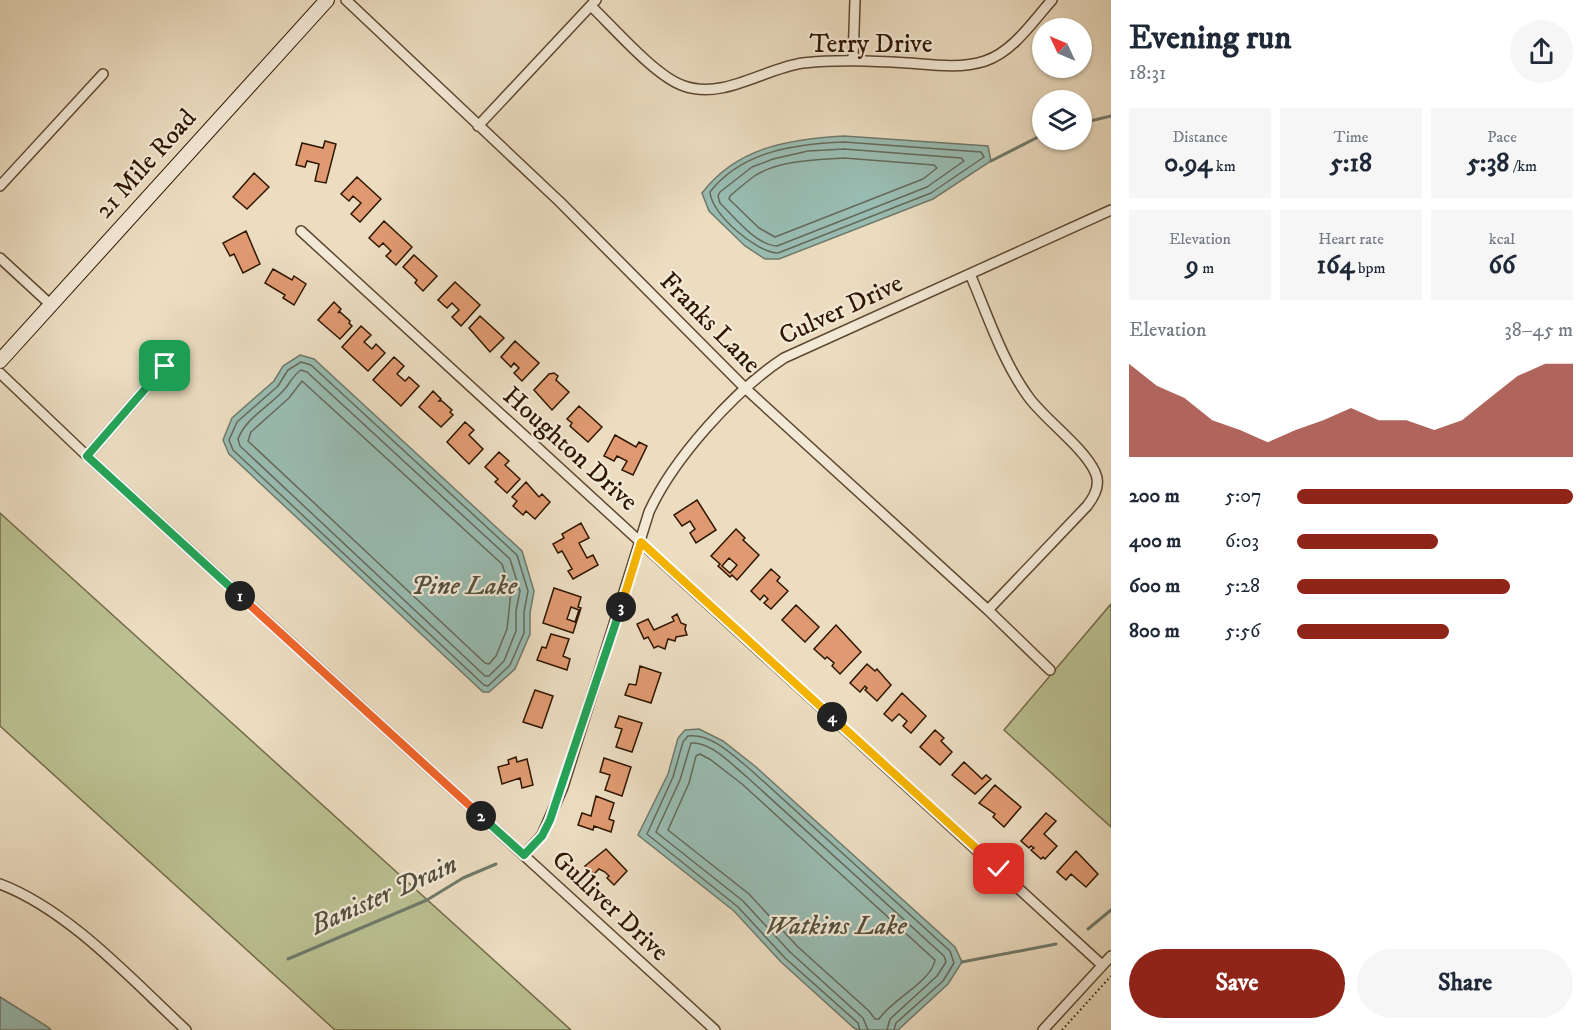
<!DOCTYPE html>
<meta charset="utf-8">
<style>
:root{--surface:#fff;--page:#f6f6f7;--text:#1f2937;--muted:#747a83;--accent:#8f2418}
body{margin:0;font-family:"IM FELL DW Pica",serif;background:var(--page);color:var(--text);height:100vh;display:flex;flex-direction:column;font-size:22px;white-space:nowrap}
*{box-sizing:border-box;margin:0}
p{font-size:20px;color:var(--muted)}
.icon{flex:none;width:33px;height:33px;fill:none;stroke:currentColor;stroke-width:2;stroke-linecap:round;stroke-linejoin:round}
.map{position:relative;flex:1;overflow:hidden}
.drawer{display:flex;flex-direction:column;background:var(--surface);width:480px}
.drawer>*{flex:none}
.needle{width:39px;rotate:314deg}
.tools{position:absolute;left:1032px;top:18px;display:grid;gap:12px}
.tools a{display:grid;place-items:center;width:60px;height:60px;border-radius:50%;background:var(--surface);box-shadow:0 2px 4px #0004;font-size:30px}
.pin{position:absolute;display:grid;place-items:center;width:51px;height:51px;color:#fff;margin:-26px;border-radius:12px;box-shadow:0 3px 9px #0006}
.km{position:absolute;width:30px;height:30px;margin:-15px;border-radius:50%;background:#222;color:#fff;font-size:16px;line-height:30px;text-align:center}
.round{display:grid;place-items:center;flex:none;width:63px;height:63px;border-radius:32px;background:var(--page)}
.headline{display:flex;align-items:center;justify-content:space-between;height:102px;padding:0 18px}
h1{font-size:33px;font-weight:800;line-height:45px}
.metrics{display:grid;grid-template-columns:repeat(3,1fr);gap:9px;height:102px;padding:6px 18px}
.metrics div{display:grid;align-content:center;border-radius:0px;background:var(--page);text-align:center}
.metrics b{font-size:26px;font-weight:800}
.metrics small{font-size:16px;font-weight:400}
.metrics p{font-size:16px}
.chart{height:168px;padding:12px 18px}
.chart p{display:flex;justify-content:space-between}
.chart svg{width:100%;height:108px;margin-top:6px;fill:var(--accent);opacity:.7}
.action{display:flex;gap:12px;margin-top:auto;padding:12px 18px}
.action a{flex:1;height:69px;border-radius:36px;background:var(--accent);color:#fff;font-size:24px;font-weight:800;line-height:69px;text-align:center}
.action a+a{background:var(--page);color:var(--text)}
ul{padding:0 18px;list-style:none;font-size:20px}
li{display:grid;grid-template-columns:96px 72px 1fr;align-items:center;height:45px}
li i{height:15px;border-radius:8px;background:var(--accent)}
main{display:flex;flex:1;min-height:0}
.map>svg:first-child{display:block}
</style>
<main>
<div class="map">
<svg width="1111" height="1030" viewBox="0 0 1111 1030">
<rect width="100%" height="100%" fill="#ecddc1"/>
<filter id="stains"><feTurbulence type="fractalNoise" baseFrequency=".00333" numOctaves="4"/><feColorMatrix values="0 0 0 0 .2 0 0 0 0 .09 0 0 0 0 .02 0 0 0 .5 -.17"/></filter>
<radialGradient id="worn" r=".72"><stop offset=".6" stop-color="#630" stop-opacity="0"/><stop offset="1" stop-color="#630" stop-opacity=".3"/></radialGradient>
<path fill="#bac091" stroke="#746b48" stroke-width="1.5" d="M0,513L571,1030H335L0,726Z
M1111,604V827L1004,730Z"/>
<path fill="#99bcb2" stroke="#6f7a6b" stroke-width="1.5" d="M844,136L988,146L991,161L933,199L779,259H765L745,246L709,211L702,193C737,147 790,139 844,136Z
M300,355L314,359L522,551L534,591L530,613V634L515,669L489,692H483L229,454L223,440L232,418L274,381L283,366Z
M699,729L723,741L756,767L955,947L962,962L948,984L898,1030H859L854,1028L781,962L734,911L638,835L668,774L678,738L685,730Z
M0,997L48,1027L51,1030H0Z"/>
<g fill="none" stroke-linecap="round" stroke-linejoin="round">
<path stroke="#646959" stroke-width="1.5" d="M844,142L981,152L984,157L931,193L778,253C757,253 711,214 710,192C742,151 795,144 844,142Z
M844,149L961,158L964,161L927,187L777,246C756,245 734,217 720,203L718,196L720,192L752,167L773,159L808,151Z
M844,158L934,165L937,168L923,179L775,237L759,228L729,199L730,196C738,189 747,181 756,175C781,160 816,160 844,158Z
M301,362L311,365L517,555L528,591L524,612V633L510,665L488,686L484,685L233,450L229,440L237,422L278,386L288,370Z
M301,370L307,372L510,559L520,591L516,611V631L504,661L489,676H485L240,446L238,439C246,418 267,408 283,391C290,384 292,376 301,370Z
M302,381L502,564L511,592L507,629L496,656L489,664L485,663L248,441L251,432L289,398Z
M700,754L711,760L742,784L935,960C932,981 891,1000 879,1019H875L869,1011L797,946L749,894L668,830L689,783L696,756Z
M860,1030L858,1023L785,958L738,907L647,834L673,777L683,742L688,736C712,733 735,757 752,771L950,951L954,963L943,981L896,1023L894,1030
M868,1030L863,1018L790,952L743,901L656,832L680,780L691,743C711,741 733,766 747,777L944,956L946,962L937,976L890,1019L887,1030"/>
<path stroke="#6f7a6b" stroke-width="3" d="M1082,123L1111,116
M991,161L1042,135
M1088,929L1111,910
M288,959L427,900L463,878L496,864
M962,962L1056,944"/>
</g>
<path fill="#e09a71" stroke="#2f1600" stroke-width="1.5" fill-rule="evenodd" d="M325,141L336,144L326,183L315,181L319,164L307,161L305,167L296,165L302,143L323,148Z
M254,173L269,187L247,209L233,197Z
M357,177L381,199L360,222L351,214L361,203L353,196L349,201L341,194Z
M384,221L412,247L396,265L386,256L391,251L383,243L379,247L369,238Z
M246,231L260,264L243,273L234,254L230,256L223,243Z
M414,255L437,276L423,291L415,283L417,280L403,267Z
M273,269L292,280L294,276L306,284L294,305L283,298L285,295L265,283Z
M455,282L480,305L461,326L452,317L459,310L452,303L447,308L438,300Z
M334,302L341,309L338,313L340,312L350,321L349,323L352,326L340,339L318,320Z
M480,316L504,338L490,352L469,328Z
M361,326L371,335L364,342L372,349L376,344L385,353L368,371L342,347Z
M515,341L539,363L522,381L514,373L519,368L514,363L511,367L501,357Z
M394,357L404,366L397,374L405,381L409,377L419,386L401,406L373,380Z
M554,373L558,376L556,380L569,392L552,410L534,390L549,374Z
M433,391L441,399L439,401H442L452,410L450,412L453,415L441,427L419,407Z
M579,406L602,427L588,442L570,426L572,423L567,419Z
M465,422L474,430L469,435L483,449L469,464L447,442Z
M615,435L636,447L639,442L647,446L633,475L622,470L627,461L617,456L614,461L604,456Z
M499,452L509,461L505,465L520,479L507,493L495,482L498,479L485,467Z
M526,482L539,497L542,494L550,502L535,519L526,511L523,515L513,506L517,501L512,497Z
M697,500L716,530L696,543L690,533L695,529L690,521L682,526L674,515Z
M581,523L589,538L579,543L587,558L593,555L598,565L573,579L568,571L572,569L562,551L558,553L553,544L564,538L562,534Z
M736,529L745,538L743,540L759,555L737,580L732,575L730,577L718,566L720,564L711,556ZM729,558L737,565L730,573L722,566Z
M771,569L780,577L777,581L788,591L771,609L764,603L768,599L764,595L760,600L751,591Z
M554,588L581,597L578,607L581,608L573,633L543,623ZM571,607L579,610L575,622L567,619Z
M796,605L819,627L805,642L782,620Z
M677,614L681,623L686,625L685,629L687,635L676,637L675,641L668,639L665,649L658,646L654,648L648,637L644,639L637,624L648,619L654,630L674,621L672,617Z
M836,625L861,652L840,674L832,666L834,663L827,657L825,659L814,649Z
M551,634L569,639L563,656L570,659L567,670L537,660L542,647L546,648Z
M867,664L875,671L877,669L891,685L877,701L865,690L867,688L865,686L860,692L850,683Z
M640,666L661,673L651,703L625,695L629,684L636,685Z
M535,690L553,696L542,728L523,722Z
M902,693L926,716L911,733L903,726L907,721L899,714L892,721L884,714Z
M619,716L642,723L632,752L616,747L622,729L615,727Z
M935,730L944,738L941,741L952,752L940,765L920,747Z
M516,757L517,762L527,759L533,785L522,788L520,778L502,784L498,767L509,764L508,760Z
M604,758L631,767L622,796L605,790L610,775L600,772Z
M964,762L982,779L986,775L991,779L975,794L952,775Z
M995,785L1021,807L1004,827L993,817L995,814L979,803Z
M596,796L614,803L609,819L614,821L611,832L594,826L593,830L578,825L582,813L591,816Z
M1046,813L1056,821L1044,834L1057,846L1045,859L1043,857L1041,859L1031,850L1034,848L1031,846L1029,848L1021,841Z
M606,849L627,871L614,885L607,878L609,876L605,872L599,869L594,874L585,866Z
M1076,851L1098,874L1086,887L1071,874L1066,880L1057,872Z"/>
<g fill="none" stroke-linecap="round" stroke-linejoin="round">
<g stroke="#5e4830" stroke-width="12">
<path id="street" d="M346,0L560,202L745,388L988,610L1050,670
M591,6C614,28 656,77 684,86C724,100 765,68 803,63C838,59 873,61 908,63C933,65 961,69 985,61C1013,52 1033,21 1052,0
M853,60L855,0
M478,126L596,0
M0,186L103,74
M301,231L1102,965
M0,258L51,305
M970,274C988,316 1003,363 1030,399C1048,422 1084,448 1095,472C1101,484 1095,496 1087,506L988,610
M0,373L87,456L715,1030
M87,456L165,366
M524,855L542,835L563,787L649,512C673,459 735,390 784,358L1111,210
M0,884C69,910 132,980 186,1030
M1043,1030L1111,956"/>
</g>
<g stroke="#2f1600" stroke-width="16">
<path id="secondary" d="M0,361L327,0"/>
</g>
<path stroke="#2f1600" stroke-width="2" stroke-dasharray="1.5 3" stroke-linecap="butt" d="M1062,1030L1111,976"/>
<use href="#street" stroke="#f3e9d7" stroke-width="9"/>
<use href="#secondary" stroke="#f3e9d7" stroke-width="14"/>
</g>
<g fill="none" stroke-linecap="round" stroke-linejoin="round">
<g stroke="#fff" stroke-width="12">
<path id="split-1" d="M165,366L87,456L240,596"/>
</g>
<g stroke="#fff" stroke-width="12">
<path id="split-2" d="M240,596L481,816"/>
</g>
<g stroke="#fff" stroke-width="12">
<path id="split-3" d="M481,816L524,855L542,836L550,820L621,607"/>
</g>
<g stroke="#fff" stroke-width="12">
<path id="split-4" d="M621,607L641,542L832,717"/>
</g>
<g stroke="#fff" stroke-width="12">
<path id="split-5" d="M832,717L999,869"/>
</g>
<use href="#split-1" stroke="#22a559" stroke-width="8"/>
<use href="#split-2" stroke="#f0652b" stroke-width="8"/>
<use href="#split-3" stroke="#22a559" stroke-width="8"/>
<use href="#split-4" stroke="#f5b400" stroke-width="8"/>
<use href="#split-5" stroke="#f5b400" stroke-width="8"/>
</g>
<g text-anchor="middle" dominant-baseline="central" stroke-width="4.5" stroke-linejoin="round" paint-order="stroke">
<g font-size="26" fill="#2f1600" stroke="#f3e9d7">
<text x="871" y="44">Terry Drive</text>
<text transform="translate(146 164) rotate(-48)">21 Mile Road</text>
<text transform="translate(841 310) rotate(-25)">Culver Drive</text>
<text transform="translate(710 323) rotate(45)">Franks Lane</text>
<text transform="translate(570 449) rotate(42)">Houghton Drive</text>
<text transform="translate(610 906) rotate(43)">Gulliver Drive</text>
</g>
<g font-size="27" font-style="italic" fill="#54503e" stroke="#f3e9d7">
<text x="464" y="586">Pine Lake</text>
<text transform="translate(384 895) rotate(-24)">Banister Drain</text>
<text x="836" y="926">Watkins Lake</text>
</g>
</g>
<rect width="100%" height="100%" filter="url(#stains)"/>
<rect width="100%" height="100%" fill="url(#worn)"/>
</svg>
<div class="tools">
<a><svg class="needle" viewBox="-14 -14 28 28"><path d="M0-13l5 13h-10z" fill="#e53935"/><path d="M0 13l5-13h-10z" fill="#747a83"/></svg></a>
<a><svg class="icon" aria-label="layers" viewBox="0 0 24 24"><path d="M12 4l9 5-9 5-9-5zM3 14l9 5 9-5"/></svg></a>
</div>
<div class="pin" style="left:165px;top:366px;background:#1e9e55"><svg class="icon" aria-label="arrive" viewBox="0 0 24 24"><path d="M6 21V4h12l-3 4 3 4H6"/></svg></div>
<div class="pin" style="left:999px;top:869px;background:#d93025"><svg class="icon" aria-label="check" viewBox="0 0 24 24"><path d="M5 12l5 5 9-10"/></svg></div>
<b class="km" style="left:240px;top:596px">1</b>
<b class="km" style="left:481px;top:816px">2</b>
<b class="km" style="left:621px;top:607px">3</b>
<b class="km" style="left:832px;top:717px">4</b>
</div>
<section class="drawer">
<div class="headline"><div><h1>Evening run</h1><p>18:31</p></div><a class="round"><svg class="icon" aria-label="share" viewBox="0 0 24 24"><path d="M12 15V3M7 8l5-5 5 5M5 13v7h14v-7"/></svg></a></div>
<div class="metrics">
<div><p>Distance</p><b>0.94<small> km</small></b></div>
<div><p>Time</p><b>5:18</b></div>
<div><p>Pace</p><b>5:38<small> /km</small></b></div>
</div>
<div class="metrics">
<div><p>Elevation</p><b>9<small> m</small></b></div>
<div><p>Heart rate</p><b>164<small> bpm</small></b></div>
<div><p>kcal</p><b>66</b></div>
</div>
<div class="chart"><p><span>Elevation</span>38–45 m</p>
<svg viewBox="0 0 160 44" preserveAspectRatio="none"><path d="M0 44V6L10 15L20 20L30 29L40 33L50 38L60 33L70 29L80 24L90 29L100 29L110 33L120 29L130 20L140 11L150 6L160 6V44z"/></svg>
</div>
<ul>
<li><b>200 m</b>5:07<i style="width:100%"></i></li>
<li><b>400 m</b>6:03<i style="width:51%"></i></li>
<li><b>600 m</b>5:28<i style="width:77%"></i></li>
<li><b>800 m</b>5:56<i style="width:55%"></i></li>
</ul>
<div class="action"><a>Save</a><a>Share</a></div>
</section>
</main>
